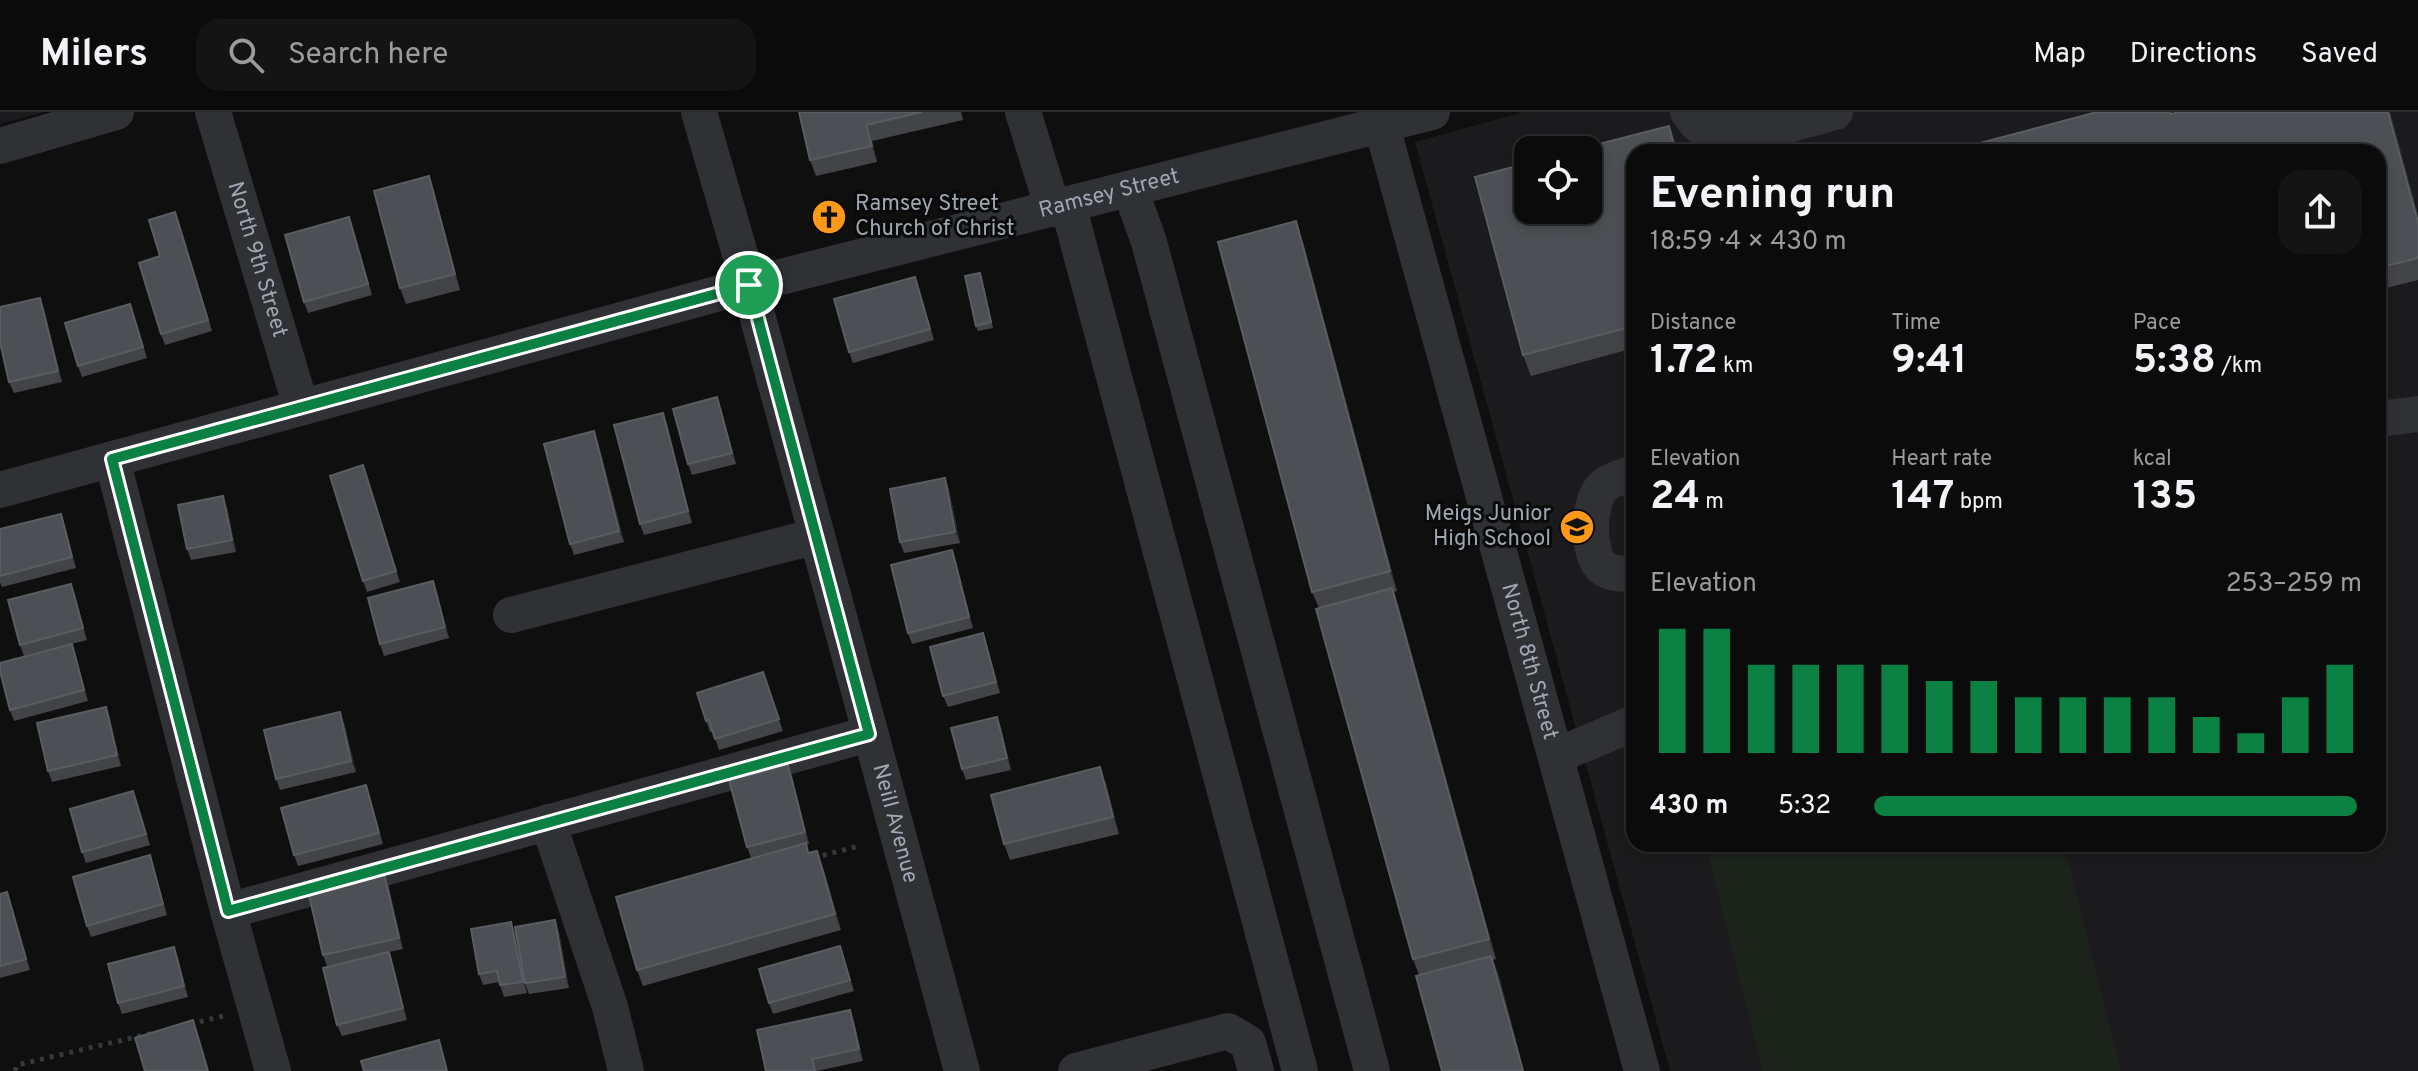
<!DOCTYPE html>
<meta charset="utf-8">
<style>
:root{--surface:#0b0b0c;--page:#141415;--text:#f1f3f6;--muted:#9a9b9d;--line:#2b2b2d;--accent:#0b8043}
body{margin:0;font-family:Overpass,sans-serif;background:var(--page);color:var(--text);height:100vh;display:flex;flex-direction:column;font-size:30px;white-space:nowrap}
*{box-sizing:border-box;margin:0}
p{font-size:26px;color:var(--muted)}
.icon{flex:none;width:44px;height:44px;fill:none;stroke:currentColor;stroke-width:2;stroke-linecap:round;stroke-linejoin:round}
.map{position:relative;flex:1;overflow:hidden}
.panel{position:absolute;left:1626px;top:32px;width:760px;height:708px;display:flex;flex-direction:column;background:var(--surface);border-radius:24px;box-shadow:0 4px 12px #0003,0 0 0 2px var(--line)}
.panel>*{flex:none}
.controls{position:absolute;left:1514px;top:24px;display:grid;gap:16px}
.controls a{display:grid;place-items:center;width:88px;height:88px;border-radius:16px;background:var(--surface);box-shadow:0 4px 12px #0003,0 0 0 2px var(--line);font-size:40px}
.pin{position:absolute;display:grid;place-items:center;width:68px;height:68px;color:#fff;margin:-34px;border:4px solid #fff;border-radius:50%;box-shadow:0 2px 8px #0007}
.round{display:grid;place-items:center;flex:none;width:84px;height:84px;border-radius:24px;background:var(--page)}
.head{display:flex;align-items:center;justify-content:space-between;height:136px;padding:0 24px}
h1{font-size:44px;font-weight:700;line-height:60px}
.figures{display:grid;grid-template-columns:repeat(3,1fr);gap:12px;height:136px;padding:8px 24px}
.figures div{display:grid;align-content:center}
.figures b{font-size:40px;font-weight:700}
.figures small{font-size:22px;font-weight:400}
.figures p{font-size:22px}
.chart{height:224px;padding:16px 24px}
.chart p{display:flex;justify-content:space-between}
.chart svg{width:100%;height:144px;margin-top:8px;stroke:var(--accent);stroke-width:6}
ul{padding:0 24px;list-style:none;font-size:26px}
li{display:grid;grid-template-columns:128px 96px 1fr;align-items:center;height:60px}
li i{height:20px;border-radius:10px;background:var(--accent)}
header{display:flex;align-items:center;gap:48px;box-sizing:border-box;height:112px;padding:0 40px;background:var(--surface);border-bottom:2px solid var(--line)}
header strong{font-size:38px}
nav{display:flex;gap:44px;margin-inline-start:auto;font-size:28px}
.search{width:560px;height:72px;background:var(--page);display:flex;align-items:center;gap:20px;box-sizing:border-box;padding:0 28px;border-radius:24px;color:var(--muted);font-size:30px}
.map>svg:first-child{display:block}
</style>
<header>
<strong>Milers</strong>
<div class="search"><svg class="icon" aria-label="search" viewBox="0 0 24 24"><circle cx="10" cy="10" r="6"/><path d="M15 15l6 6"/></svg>Search here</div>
<nav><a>Map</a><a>Directions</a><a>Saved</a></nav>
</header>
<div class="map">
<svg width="2418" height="959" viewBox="0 0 2418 959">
<rect width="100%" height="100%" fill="#0f0f10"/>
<path fill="#1b1b1d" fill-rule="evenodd" d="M0,0H43L0,12Z
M1524,0H2418V959H1670L1415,30ZM1528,38H1588V98H1528ZM1634,40H2378V732H1634Z"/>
<path fill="#1b231b" d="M1705,732H2064L2121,959H1763Z"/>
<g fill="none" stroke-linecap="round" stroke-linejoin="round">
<path stroke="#35383c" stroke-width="5" stroke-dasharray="4 6" stroke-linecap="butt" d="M813,746L859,734
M190,912L223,904
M15,959L17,953L157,920"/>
<g stroke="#2f3135" stroke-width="36">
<path id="s1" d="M213,0L301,295"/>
<path id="s2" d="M699,0L749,173L962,959"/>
<path d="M1023,0L1053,97"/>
<path id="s3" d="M1378,0L1642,959"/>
<path d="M1688,0L1698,13L1778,16L1835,0"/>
<path d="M0,34L116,0"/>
<path d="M1130,77L1149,130L1372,959"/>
<path d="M1068,93L1300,959"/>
<path d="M2378,307L2418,302"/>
<path d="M112,347L228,799L273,959"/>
<path d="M1634,361C1625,364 1612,367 1605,373C1587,386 1586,442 1603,456C1611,462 1624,462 1634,462"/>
<path id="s4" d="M0,378L749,173L1432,0"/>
<path d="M511,503L817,424"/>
<path d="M1556,644L1634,611"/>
<path d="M548,710L610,895L626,959"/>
<path d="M228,799L869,622"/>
<path d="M1076,959L1228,919L1248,931L1256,959"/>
</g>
</g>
<path fill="#424448" d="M799,0H961L963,8L872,29L877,50L816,64L810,48Z
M2390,0L2418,103V168L2378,178V40L2173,2Z
M1669,14L1678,40H1634V236L1531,264L1523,243L1475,65L1528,51V98H1588V38H1576Z
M429,64L434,80L460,178L406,192L400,176Z
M179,111L212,219L165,233L161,222L160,144Z
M353,116L372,183L308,201L304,190Z
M1303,130L1397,479L1394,480L1399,496L1496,847L1493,848L1499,864L1524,959H1442L1419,863L1413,847L1319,496L1312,480Z
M915,165L934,228L853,251L849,240Z
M982,167L993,216L978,219L976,214Z
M130,192L147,246L82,265L78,254Z
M44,197L62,270L14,281L9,270Z
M721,296L736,352L692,363L688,352Z
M667,312L692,411L644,423L640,412Z
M598,330L624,430L574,443L570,432Z
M363,353L400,470L367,480L363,469Z
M945,366L949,378L960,431L904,441L900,430Z
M227,395L236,440L191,448L187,437Z
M61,402L76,456L2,475L0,471V417Z
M952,438L956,449L973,516L912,532L908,521Z
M433,469L449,526L384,544L380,532Z
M71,472L87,528L24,544L20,533Z
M983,521L1000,581L948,595L943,584Z
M76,544L88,589L14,609L10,598Z
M763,560L783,619L719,638L713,620H710L697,581Z
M106,595L110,607L121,654L52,670L48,659Z
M344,611L356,660L280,678L276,667Z
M1001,616L1011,658L966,668L962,657Z
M792,664L809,732H806L809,741L823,755L841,818L643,874L637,858L751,746L747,735Z
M1106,671L1119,722L1010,748L1004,732Z
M366,673L383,732L298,754L294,743Z
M137,690L150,733L86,751L82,740Z
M150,743L167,803L91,825L87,814Z
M388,772L403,837L389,840L407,908L342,924L337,913L365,846L327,854L323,843Z
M0,782L11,791L30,858L0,866Z
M511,810L515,821L524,870L559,820L569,876L529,882L525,871L527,881L504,885L499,870L483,873L479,862Z
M840,834L854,879L773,902L769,891Z
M178,846L188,885L122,902L118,891Z
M854,909L863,949L817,959H766Z"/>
<path fill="#292b2d" d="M2388,0H2390L2418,103V110Z
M866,13L872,29L877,50L872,34Z
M429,64L434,80L460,178L455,162Z
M1296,109L1303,130L1397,479L1390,459Z
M40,186L44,197L62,270L58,259Z
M717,285L721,296L736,352L732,341Z
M663,301L667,312L692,411L688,399Z
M594,319L598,330L624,430L619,419Z
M945,366L949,378L960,431L955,420Z
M223,384L227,395L236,440L232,428Z
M61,402L65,413L76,456L72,445Z
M952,438L956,449L973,516L969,505Z
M433,469L437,481L449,526L445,515Z
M71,472L75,483L87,528L83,516Z
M1392,476L1399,496L1496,847L1489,827Z
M72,532L76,544L88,589L84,578Z
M106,595L110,607L121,654L117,643Z
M340,600L344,611L356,660L351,649Z
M997,605L1001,616L1011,658L1007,646Z
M788,653L792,664L809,732L805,720Z
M1100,655L1106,671L1119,722L1113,705Z
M366,673L370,685L383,732L379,721Z
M817,739L823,755L841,818L835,802Z
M384,761L388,772L403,837L399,826Z
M7,780L11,791L30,858L26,847Z
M555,808L559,820L569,876L565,865Z
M511,810L515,821L527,881L523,870Z
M174,835L178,846L188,885L184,874Z
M389,840L393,851L407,908L403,896Z
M1491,844L1499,864L1524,959H1523Z
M850,898L854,909L863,949L859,937Z"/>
<path fill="#4c4f53" stroke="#595d62" stroke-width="2" d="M799,0H922L866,13L872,34L810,48Z
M2097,0H2170L2171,2L2180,0H2388L2418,110V146L2378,156V40H1946Z
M1669,14L1676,40H1634V214L1523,243L1475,65L1528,51V98H1588V38H1576Z
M429,64L455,162L400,176L374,79Z
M175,100L208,208L161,222L139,151L160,144L149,108Z
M349,105L368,172L304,190L285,123Z
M1296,109L1390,459L1312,480L1218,130Z
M980,161L991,210L976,214L965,164Z
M915,165L930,217L849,240L834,187Z
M40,186L58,259L9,270L0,230V195Z
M130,192L143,235L78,254L65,211Z
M717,285L732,341L688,352L673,297Z
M663,301L688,399L640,412L614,313Z
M594,319L619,419L570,432L544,332Z
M363,353L396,459L363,469L330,364Z
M945,366L955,420L900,430L890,377Z
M223,384L232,428L187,437L178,393Z
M61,402L72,445L0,464V417Z
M952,438L969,505L908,521L891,453Z
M433,469L445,515L380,532L368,486Z
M71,472L83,516L20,533L8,488Z
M1392,476L1489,827L1413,847L1316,497Z
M983,521L996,570L943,584L930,535Z
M72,532L84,578L10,598L0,559V551Z
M763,560L779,607L715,627L709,608L706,609L697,581Z
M106,595L117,643L48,659L37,611Z
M340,600L351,649L276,667L264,618Z
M997,605L1007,646L962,657L951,616Z
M788,653L805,720L747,735L729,668Z
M1100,655L1113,705L1004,732L991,683Z
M366,673L379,721L294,743L281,696Z
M133,679L146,722L82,740L70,697Z
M806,731L808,741L817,739L835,802L637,858L616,785Z
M150,743L163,792L87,814L73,765Z
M384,761L399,826L323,843L308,779Z
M7,780L26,847L0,854V782Z
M555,808L565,865L525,871L515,815Z
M511,810L523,870L500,873L497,859L479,862L471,817Z
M840,834L850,868L769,891L759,857Z
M174,835L184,874L118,891L108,852Z
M389,840L403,896L337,913L323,856Z
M1491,844L1523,959H1442L1416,864Z
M850,898L859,937L812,947L815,959H766L757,918Z
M193,908L208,959H145L135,926Z
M439,928L447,959H364L361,949Z"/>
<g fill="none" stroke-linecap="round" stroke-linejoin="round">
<g stroke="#fff" stroke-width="16">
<path id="route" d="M749,173L869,622L228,799L112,347Z"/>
</g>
<use href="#route" stroke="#0b8043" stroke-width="10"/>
</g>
<defs>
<g id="church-disc" transform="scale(1.8)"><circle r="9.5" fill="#fd991a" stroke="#0a0a0b"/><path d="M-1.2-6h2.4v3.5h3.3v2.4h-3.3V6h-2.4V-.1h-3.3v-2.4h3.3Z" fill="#111"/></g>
<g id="school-disc" transform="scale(1.8)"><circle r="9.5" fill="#fd991a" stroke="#0a0a0b"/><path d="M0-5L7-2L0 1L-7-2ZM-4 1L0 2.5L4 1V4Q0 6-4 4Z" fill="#111"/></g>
</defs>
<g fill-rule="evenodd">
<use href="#church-disc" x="829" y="105"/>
<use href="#school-disc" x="1577" y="415"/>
</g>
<g text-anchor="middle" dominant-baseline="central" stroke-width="6" stroke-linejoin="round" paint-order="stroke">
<g font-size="22" fill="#9fa7b2" stroke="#0a0a0b">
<text stroke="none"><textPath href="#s4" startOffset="1148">Ramsey Street</textPath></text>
<text stroke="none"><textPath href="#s1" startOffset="154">North 9th Street</textPath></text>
<text stroke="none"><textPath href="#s3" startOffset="570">North 8th Street</textPath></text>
<text stroke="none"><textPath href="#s2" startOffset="738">Neill Avenue</textPath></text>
</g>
<g font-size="22" fill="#9fa7b2" stroke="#0a0a0b" text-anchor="start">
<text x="855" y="92">Ramsey Street<tspan x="855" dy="25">Church of Christ</tspan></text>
<text x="1551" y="402" text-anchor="end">Meigs Junior<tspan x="1551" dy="25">High School</tspan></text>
</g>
</g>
</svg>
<div class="controls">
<a><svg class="icon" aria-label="locate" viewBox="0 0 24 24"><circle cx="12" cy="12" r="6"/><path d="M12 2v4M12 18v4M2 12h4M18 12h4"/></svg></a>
</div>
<div class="pin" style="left:749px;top:173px;background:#1e9e55"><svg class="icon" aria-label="arrive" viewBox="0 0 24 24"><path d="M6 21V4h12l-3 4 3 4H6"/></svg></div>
<section class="panel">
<div class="head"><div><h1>Evening run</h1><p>18:59 · 4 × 430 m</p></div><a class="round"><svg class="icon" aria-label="share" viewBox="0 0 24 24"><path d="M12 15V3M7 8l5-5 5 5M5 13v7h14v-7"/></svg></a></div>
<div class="figures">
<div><p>Distance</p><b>1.72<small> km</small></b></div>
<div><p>Time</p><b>9:41</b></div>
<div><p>Pace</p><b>5:38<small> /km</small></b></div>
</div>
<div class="figures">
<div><p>Elevation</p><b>24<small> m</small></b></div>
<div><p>Heart rate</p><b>147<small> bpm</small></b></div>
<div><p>kcal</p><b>135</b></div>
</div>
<div class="chart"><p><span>Elevation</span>253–259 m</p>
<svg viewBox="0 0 160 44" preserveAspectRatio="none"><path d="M5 44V6M15 44V6M25 44V17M35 44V17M45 44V17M55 44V17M65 44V22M75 44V22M85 44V27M95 44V27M105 44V27M115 44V27M125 44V33M135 44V38M145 44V27M155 44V17"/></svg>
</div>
<ul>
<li><b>430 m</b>5:32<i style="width:99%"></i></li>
</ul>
</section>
</div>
